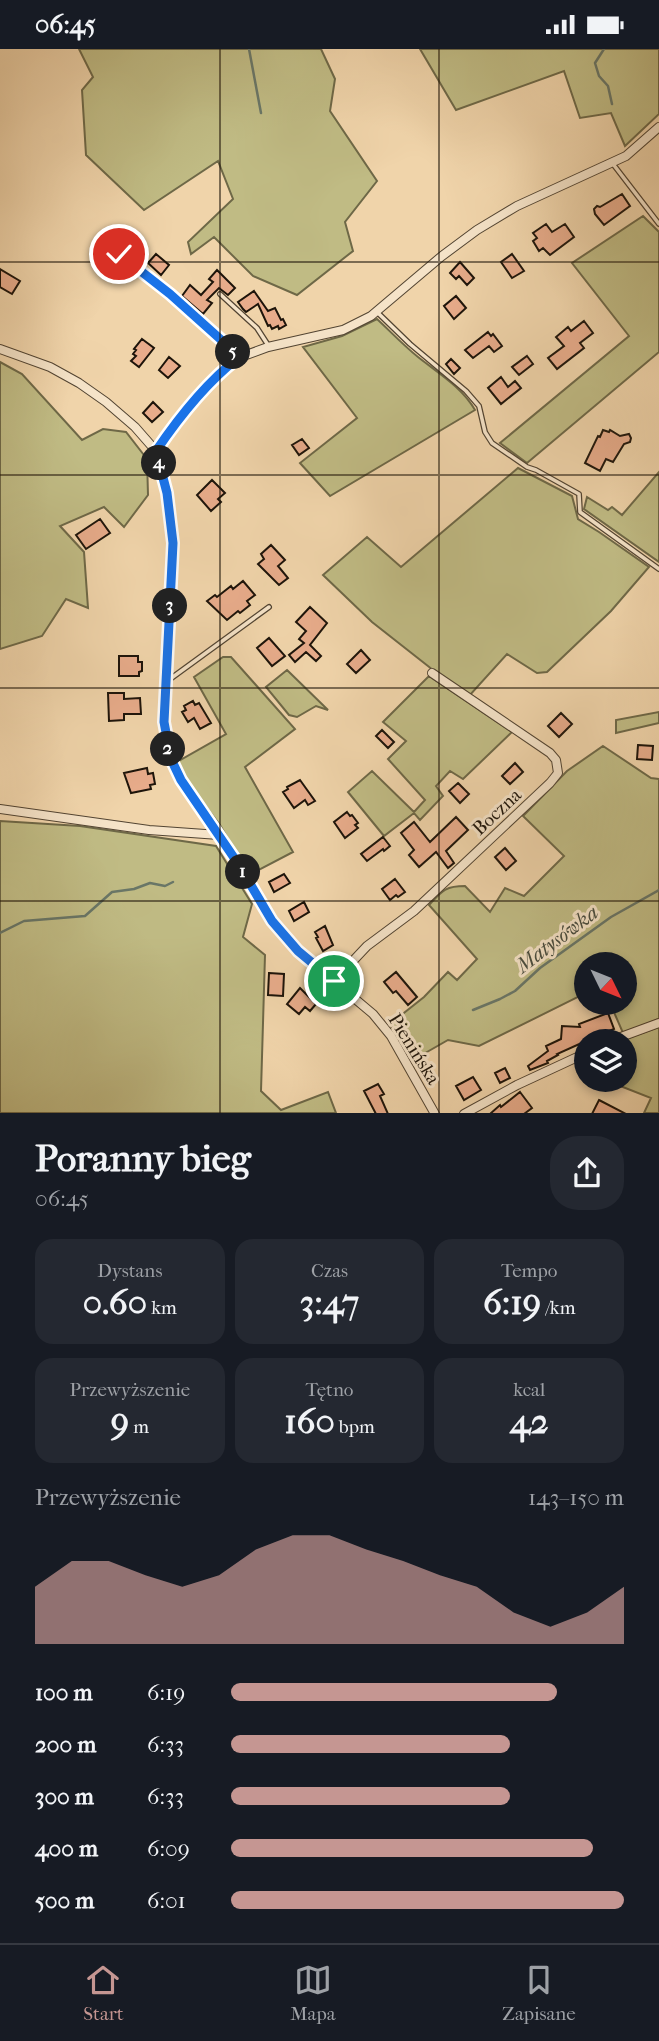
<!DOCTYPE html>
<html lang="pl">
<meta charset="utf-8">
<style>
:root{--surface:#171b24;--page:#242831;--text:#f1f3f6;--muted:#9ea1a6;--line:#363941;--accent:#c59692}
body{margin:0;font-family:"IM FELL French Canon",serif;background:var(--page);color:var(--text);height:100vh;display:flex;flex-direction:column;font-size:26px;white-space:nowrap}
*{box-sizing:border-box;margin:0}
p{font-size:23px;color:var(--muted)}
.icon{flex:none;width:38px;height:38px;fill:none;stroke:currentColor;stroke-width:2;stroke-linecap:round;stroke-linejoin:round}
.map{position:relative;height:1064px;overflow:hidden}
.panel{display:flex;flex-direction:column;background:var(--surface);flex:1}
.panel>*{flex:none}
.needle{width:46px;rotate:133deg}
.buttons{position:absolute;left:574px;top:903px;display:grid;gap:14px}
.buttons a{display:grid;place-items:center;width:63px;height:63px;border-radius:50%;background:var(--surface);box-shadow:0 4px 10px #0003;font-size:35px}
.pin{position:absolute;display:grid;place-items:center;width:60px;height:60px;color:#fff;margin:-30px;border:4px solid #fff;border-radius:50%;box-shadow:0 2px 7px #0007}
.km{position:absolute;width:35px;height:35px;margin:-18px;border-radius:50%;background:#222;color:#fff;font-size:19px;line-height:35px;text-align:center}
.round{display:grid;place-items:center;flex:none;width:74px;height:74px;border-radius:28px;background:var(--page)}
.overview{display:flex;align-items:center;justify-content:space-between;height:119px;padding:0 35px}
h1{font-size:38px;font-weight:700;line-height:52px}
.stats{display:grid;grid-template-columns:repeat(3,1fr);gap:10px;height:119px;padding:7px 35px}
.stats div{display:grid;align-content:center;border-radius:18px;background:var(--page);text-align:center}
.stats b{font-size:35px;font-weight:700}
.stats small{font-size:19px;font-weight:400}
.stats p{font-size:19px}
.chart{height:196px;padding:14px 35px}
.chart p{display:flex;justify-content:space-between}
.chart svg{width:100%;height:126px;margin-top:7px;fill:var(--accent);opacity:.7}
ul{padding:0 35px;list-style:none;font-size:23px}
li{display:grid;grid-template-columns:112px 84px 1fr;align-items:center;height:52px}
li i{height:18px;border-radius:9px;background:var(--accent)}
.status{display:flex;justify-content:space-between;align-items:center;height:49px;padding:0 35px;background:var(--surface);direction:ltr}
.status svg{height:19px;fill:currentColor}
.dock{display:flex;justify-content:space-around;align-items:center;height:98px;border-top:2px solid var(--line);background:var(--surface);font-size:19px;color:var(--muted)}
.dock a{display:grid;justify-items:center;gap:4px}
.dock .current{color:var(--accent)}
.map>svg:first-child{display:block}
</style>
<div class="status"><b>06:45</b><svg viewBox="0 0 49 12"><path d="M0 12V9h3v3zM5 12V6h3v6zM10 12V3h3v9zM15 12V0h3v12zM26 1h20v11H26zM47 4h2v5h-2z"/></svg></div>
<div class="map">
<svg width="659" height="1065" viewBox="0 0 659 1065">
<rect width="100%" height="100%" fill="#f0d4aa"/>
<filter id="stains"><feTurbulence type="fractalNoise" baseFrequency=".00286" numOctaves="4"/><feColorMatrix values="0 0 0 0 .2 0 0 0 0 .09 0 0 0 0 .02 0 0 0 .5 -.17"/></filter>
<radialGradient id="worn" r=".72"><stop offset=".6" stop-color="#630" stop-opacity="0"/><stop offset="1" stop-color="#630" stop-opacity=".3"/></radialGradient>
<path fill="#c0bb84" stroke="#6e6847" stroke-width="2" d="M79,0H321L335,30L330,62L377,132L345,173L353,202L297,246L253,227L214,188L191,205L188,193L233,150L218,112L144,161L86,106L82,41L93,28Z
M420,0H659V65L625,97L611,64L580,69L564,22L456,61Z
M643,167L659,183V303L527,414L500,394L629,287L572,214Z
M377,270C390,282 403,296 418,308C438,324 462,338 475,361L330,447L300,414L357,369L303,298L342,287Z
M0,313L22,325L82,391L103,380L126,383L147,410L148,446L124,478L104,458L60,477L84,503L88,559L66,550L42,587L0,600Z
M518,419L572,447L578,470L599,483L649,518L611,562L547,623L537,624L507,605L470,646L433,621L372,573L323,526L367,488L401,518Z
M659,423V513L584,460L587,448L608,461L612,458L622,466Z
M223,608H231L295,680L245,718L293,803L249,826L220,776L182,726L177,713L226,685L194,628Z
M287,621L328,661L316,657L297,668L289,666L266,638Z
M429,627L512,683L463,730L450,722L436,737L443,747L420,771L414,764L384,787L348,743L372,722L414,763L425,751L388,710L406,692L383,673Z
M659,663V674L616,684V671Z
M603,697L651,729L659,730V970L623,984L610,954H625V915H586V944L479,997L448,991L413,1011L390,975L424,948L448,923L457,931L477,910L429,856C442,842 445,837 465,837L490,863L505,839L524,847L564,807L523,767L567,722Z
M0,772L80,777L216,797L252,855L243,888L265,906L261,1042L281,1061L328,1043L336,1064H0Z
M659,978V1064H644L651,1049L605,1031H625V992H620Z"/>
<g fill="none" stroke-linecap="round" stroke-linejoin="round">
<path stroke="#697667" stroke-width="2.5" d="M249,0L261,64
M604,0L595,14L599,27L608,37L612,55
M0,884L24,872L85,867L112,843L134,840L150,834L165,837L173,833
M473,961L500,950L515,942L540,919L611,868L659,841"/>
</g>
<path fill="#e8ac8b" stroke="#1d140a" stroke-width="2" d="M622,145L630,157L604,176L595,165L594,160L597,157L600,158Z
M546,175L552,183L565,175L574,188L550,206L543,199L539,202L533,192L537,189L533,184Z
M156,205L169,216L161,226L148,214Z
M512,205L524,222L512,229L501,213Z
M460,213L474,229L467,236L459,227L456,230L450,224Z
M0,220L20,232L12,245L0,238Z
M217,221L235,239L228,246L219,239L207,251L212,254L203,265L182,247L190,236L201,246L213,233L209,230Z
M254,242L268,262L275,259L281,271L283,270L286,276L279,280L278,277L272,280L270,276L268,277L258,255L246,263L243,260L238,253Z
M456,247L466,259L454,270L444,257Z
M584,272L593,284L580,294L584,299L557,320L548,309L564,297L556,288L568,278L571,282Z
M488,283L491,287L493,285L502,297L494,303L489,297L473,309L465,301Z
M142,290L154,299L139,318L131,312L136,307L133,305L136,301L134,300Z
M527,307L533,315L519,326L512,318Z
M169,308L180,317L168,329L159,321Z
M451,310L460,319L454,325L446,315Z
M501,328L508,338L515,332L521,339L501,355L488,339Z
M153,353L163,363L152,373L143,364Z
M603,381L609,383L610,381L620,387L629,385L631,389L630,393L624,395L613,413L606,410L600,422L585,414L598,387L600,388Z
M302,390L309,399L299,406L292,396Z
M212,431L225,444L218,450L221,453L211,462L197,446Z
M100,470L110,484L86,500L76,486Z
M271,496L285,511L278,517L288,529L279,536L258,515L264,510L261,505Z
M243,532L255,546L247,552L250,556L240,564L238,562L227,571L207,552L215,546L217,548L231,537L233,540Z
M310,558L327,574L310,596L321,607L316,612L306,603L295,613L289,606L304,594L299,590L306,582L296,573Z
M269,589L285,607L272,617L257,599Z
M361,601L370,611L356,624L347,615Z
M119,607H138V613H142V622L139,623V627H119Z
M108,644H124V650L140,649L141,665H124V671L109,672Z
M193,652L195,656L199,654L211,674L200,680L194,669L188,673L182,663L186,661L184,657Z
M561,664L572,675L559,688L548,677Z
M382,681L394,693L388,699L376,687Z
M638,696L653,697L652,711L637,710Z
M515,714L523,723L510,735L502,727Z
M147,719L148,725L153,724L155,735L150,736L151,740L131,744L124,724Z
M300,731L315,752L308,756L305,751L294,759L283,743L288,740L287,738Z
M458,734L469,745L460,754L449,742Z
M347,763L350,767L352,766L358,774L355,776L358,779L345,789L334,773Z
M456,768L468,781L446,802L454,814L448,819L436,803L419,818L409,806L414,801L401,784L414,773L430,793Z
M383,788L390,797L384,802L383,800L367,812L361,805Z
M505,799L516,812L506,821L495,808Z
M284,825L290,834L274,843L269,833Z
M395,830L405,843L398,848L396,846L390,851L382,840Z
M304,853L309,863L294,872L289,862Z
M325,877L333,896L323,902L316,889L318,888L315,883Z
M396,923L417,948L408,956L396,942L393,944L384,933Z
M269,924L284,925L283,947L268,946Z
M300,939L316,955L310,962L305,958L299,965L287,955Z
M608,964L614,980L599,986L600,989L586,992L557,1005L558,1006L547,1012L548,1014L530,1021L528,1017L548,1002L546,997L561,990L562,977L580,978L579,975Z
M505,1019L510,1029L500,1034L495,1024Z
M473,1028L481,1041L464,1051L456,1037Z
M378,1035L384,1045L380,1047L388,1065H376L364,1042Z
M520,1043L532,1059L524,1065H490L500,1056L501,1058Z
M599,1051L626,1065H592Z"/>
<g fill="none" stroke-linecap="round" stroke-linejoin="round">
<g stroke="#524432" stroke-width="6">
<path id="lane" d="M613,115L659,175
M119,205L170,245L228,297L236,307
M220,245L257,279L268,296
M378,264L410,295L466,342L479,357L485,383L492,394L527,418L536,421L579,445L580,463L659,520
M166,633L269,558"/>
</g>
<g stroke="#524432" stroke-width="10">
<path id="street" d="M0,300L50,318L79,334L106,353L135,378L156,402L167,444L173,494L164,673L171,710L181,731L239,816L272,872L298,902L373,965L391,987L435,1065
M156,402L173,377L195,351L226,318L238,309L268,298L343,281L371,267L442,207L477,181L517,157L626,107L659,78
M0,760L149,781L219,786
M334,932L367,897L414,862L550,734L558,724L556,711L550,704L432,624
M610,992L659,974
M464,1065L517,1036L586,1004"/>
</g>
<use href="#lane" stroke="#f5e3c8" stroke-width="3.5"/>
<use href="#street" stroke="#f5e3c8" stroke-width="8"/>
</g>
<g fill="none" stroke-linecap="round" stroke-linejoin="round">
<g stroke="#fff" stroke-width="14">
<path id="route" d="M119,205L170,245L228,297L238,309C206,334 179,368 156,402L167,444L173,494L164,673L171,710L181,731L239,816L272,872L298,902L334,932"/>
</g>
<use href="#route" stroke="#1a73e8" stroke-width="9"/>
</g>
<path fill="none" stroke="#1d140a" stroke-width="2" stroke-opacity="0.55" d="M220,0V1065M439,0V1065M0,213H659M0,426H659M0,639H659M0,852H659"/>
<g text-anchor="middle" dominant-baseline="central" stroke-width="6" stroke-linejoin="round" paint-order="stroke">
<g font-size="19" fill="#1d140a" stroke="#f5e3c8">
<text transform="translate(497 763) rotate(-43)">Boczna</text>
<text transform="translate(414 1000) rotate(58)">Pienińska</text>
</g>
<g font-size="21" font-style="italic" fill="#494d40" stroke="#f5e3c8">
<text transform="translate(557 890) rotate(-37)">Matysówka</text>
</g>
</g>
<rect width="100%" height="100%" filter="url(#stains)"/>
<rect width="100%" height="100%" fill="url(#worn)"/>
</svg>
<div class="buttons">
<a><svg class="needle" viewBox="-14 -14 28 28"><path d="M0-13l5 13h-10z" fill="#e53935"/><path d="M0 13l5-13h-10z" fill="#9ea1a6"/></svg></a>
<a><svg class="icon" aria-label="layers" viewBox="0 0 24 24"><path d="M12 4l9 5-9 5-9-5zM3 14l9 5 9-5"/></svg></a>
</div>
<div class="pin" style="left:334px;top:932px;background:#1e9e55"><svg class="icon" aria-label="arrive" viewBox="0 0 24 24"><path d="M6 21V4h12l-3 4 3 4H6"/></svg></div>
<div class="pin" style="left:119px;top:205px;background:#d93025"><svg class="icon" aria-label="check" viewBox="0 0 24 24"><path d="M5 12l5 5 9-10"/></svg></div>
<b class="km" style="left:243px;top:823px">1</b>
<b class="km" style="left:168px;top:700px">2</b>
<b class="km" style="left:170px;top:557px">3</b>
<b class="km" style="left:159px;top:414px">4</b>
<b class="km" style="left:233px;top:303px">5</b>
</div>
<section class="panel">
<div class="overview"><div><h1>Poranny bieg</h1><p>06:45</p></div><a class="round"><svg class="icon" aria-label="share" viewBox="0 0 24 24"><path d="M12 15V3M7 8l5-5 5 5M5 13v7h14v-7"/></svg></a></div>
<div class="stats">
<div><p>Dystans</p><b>0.60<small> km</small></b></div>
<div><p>Czas</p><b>3:47</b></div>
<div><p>Tempo</p><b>6:19<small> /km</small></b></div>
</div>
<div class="stats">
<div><p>Przewyższenie</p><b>9<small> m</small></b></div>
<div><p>Tętno</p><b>160<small> bpm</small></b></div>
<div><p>kcal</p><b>42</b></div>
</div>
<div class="chart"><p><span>Przewyższenie</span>143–150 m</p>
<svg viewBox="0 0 160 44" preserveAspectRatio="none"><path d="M0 44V24L10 15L20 15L30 20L40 24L50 20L60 11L70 6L80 6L90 11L100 15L110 20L120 24L130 33L140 38L150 33L160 24V44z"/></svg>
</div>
<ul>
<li><b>100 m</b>6:19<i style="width:83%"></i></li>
<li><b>200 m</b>6:33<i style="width:71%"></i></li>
<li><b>300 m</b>6:33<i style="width:71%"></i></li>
<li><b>400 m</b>6:09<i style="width:92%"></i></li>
<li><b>500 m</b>6:01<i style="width:100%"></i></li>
</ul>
</section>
<nav class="dock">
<a class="current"><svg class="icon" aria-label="home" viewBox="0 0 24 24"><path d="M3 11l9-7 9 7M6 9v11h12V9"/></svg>Start</a>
<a><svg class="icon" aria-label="map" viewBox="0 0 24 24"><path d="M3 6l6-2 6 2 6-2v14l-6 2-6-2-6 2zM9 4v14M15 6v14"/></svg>Mapa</a>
<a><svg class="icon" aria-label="saved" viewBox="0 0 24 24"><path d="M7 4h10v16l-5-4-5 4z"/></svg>Zapisane</a>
</nav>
